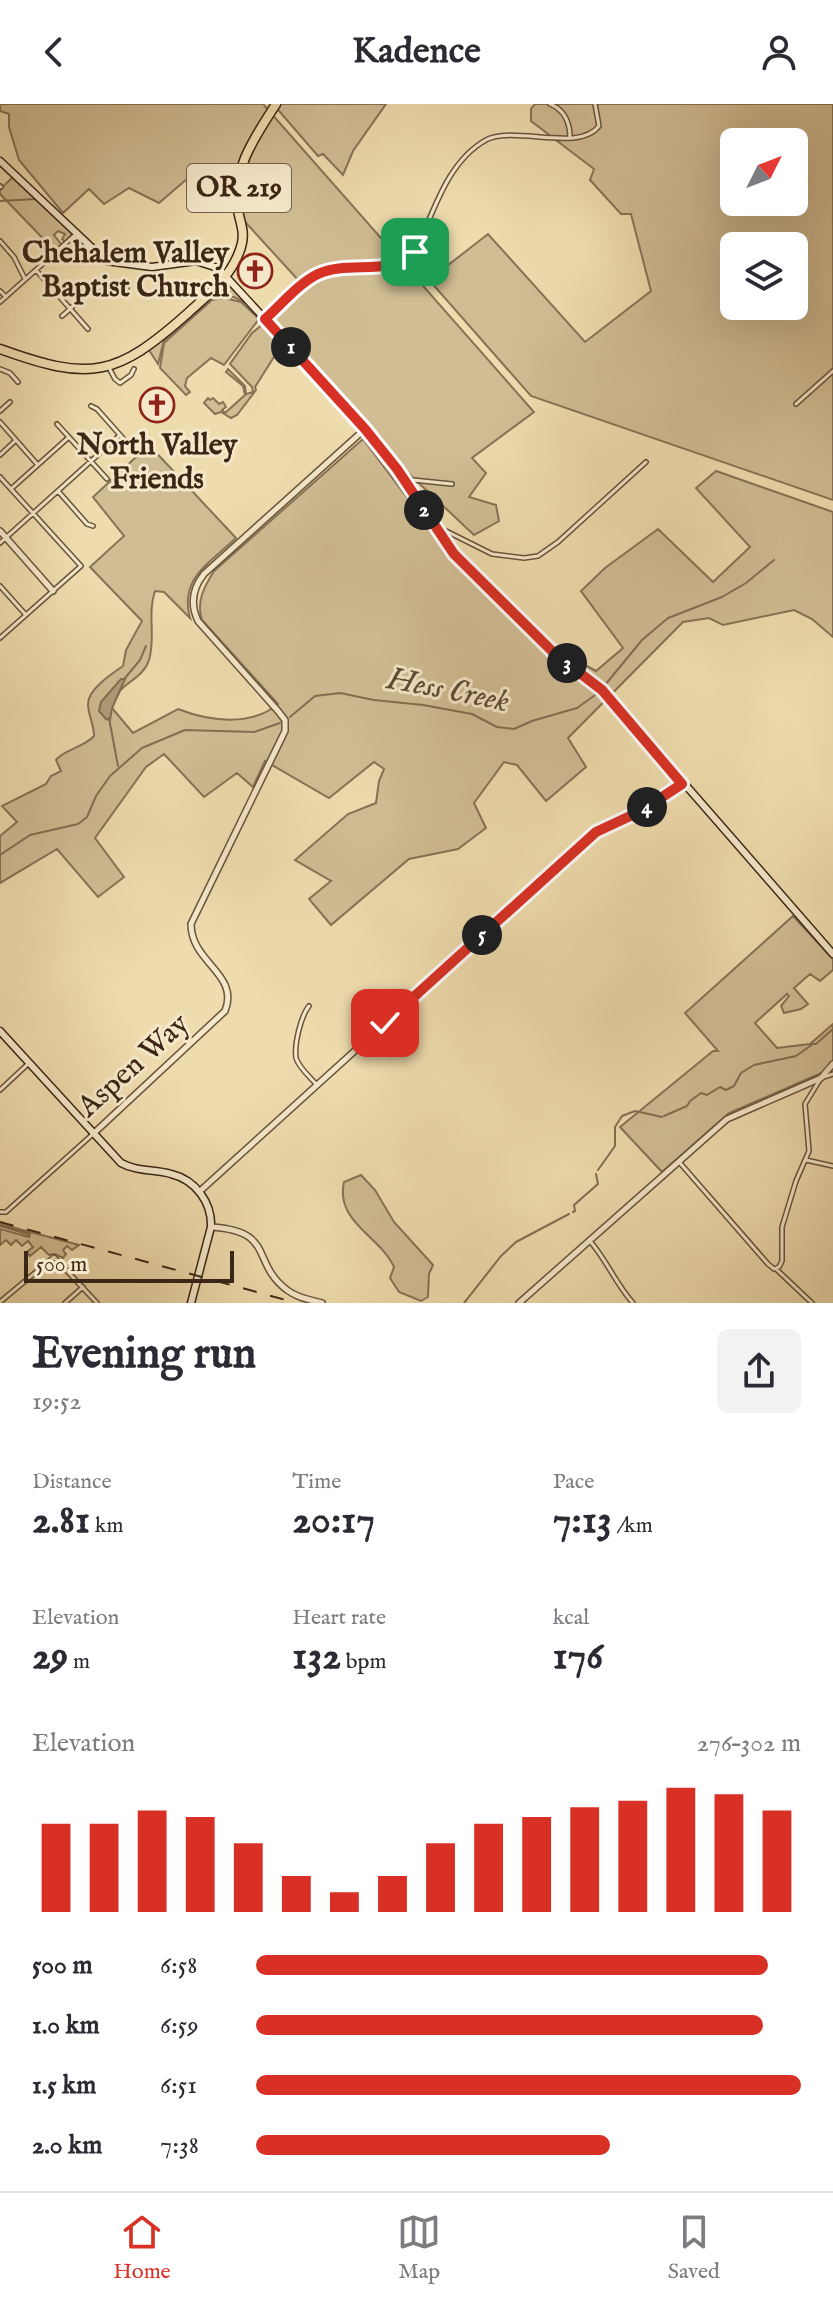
<!DOCTYPE html>
<meta charset="utf-8">
<style>
:root{--surface:#fff;--page:#f2f2f3;--text:#2b2b33;--muted:#7c7c81;--line:#e1e1e2;--accent:#d93025}
body{margin:0;font-family:"IM FELL English",serif;background:var(--page);color:var(--text);height:100vh;display:flex;flex-direction:column;font-size:30px;white-space:nowrap}
*{box-sizing:border-box;margin:0}
p{font-size:26px;color:var(--muted)}
.icon{flex:none;width:44px;height:44px;fill:none;stroke:currentColor;stroke-width:2;stroke-linecap:round;stroke-linejoin:round}
.map{position:relative;height:1199px;overflow:hidden}
.panel{display:flex;flex-direction:column;background:var(--surface);flex:1}
.panel>*{flex:none}
.needle{width:52px;rotate:48deg}
.buttons{position:absolute;left:720px;top:24px;display:grid;gap:16px}
.buttons a{display:grid;place-items:center;width:88px;height:88px;border-radius:12px;background:var(--surface);box-shadow:0 8px 32px #0002;font-size:40px}
.scale{position:absolute;left:24px;bottom:20px;width:210px;box-sizing:border-box;padding-left:8px;border:4px solid #3c2716;border-top:0;font-size:22px;line-height:28px;white-space:nowrap;color:#3c2716;-webkit-text-stroke:6px #f5e8ca;paint-order:stroke}
.pin{position:absolute;display:grid;place-items:center;width:68px;height:68px;color:#fff;margin:-34px;border-radius:16px;box-shadow:0 4px 12px #0006}
.km{position:absolute;width:40px;height:40px;margin:-20px;border-radius:50%;background:#222;color:#fff;font-size:22px;line-height:40px;text-align:center}
.round{display:grid;place-items:center;flex:none;width:84px;height:84px;border-radius:12px;background:var(--page)}
.headline{display:flex;align-items:center;justify-content:space-between;height:136px;padding:0 32px}
h1{font-size:44px;font-weight:800;line-height:60px}
.stats{display:grid;grid-template-columns:repeat(3,1fr);gap:12px;height:136px;padding:8px 32px}
.stats div{display:grid;align-content:center}
.stats b{font-size:40px;font-weight:800}
.stats small{font-size:22px;font-weight:400}
.stats p{font-size:22px}
.chart{height:224px;padding:16px 32px}
.chart p{display:flex;justify-content:space-between}
.chart svg{width:100%;height:144px;margin-top:8px;stroke:var(--accent);stroke-width:6}
ul{padding:0 32px;list-style:none;font-size:26px}
li{display:grid;grid-template-columns:128px 96px 1fr;align-items:center;height:60px}
li i{height:20px;border-radius:10px;background:var(--accent)}
header{display:flex;justify-content:space-between;align-items:center;height:104px;padding:0 32px;background:var(--surface);font-size:36px;font-weight:800}
.tabs{display:flex;justify-content:space-around;align-items:center;height:112px;border-top:2px solid var(--line);background:var(--surface);font-size:22px;color:var(--muted)}
.tabs a{display:grid;justify-items:center;gap:4px}
.tabs .selected{color:var(--accent)}
.map>svg:first-child{display:block}
</style>
<header><svg class="icon" aria-label="back" viewBox="0 0 24 24"><path d="M15 5l-7 7 7 7"/></svg>Kadence<svg class="icon" aria-label="person" viewBox="0 0 24 24"><circle cx="12" cy="8" r="4"/><path d="M4 21q1-7 8-7t8 7"/></svg></header>
<div class="map">
<svg width="833" height="1199" viewBox="0 0 833 1199">
<rect width="100%" height="100%" fill="#efdcae"/>
<filter id="stains"><feTurbulence type="fractalNoise" baseFrequency=".0025" numOctaves="4"/><feColorMatrix values="0 0 0 0 .2 0 0 0 0 .09 0 0 0 0 .02 0 0 0 .5 -.17"/></filter>
<radialGradient id="worn" r=".72"><stop offset=".6" stop-color="#630" stop-opacity="0"/><stop offset="1" stop-color="#630" stop-opacity=".3"/></radialGradient>
<path fill="#d1bd94" stroke="#867255" stroke-width="2" fill-rule="evenodd" d="M0,0H263L534,308L472,354L486,369L469,393L496,401L499,417L474,431L407,368L368,321L265,209L300,178L247,120L195,68L159,99L129,84L104,100L89,85L63,109L19,56L9,23V10L0,7Z
M273,0H386L353,47L343,71L323,50L318,52Z
M535,0H833V396L531,292L429,176L488,130L585,238L651,187L631,110H621L590,76L594,65L531,17V5ZM734,38H794V98H734ZM734,142H794V202H734Z
M13,73L73,129L65,138L62,135L65,130L58,127L54,131L62,141L55,147L0,90V85Z
M225,180H231L248,200L234,193L211,196L164,236L158,260L149,246Z
M224,194L241,198L259,215L224,261L211,254L187,274L185,282L190,288L186,291L160,264L164,239L212,196Z
M263,220L284,243L274,253L255,283L256,286L237,311L231,314L221,308L215,310L204,299L208,294L210,296L213,294L219,300L223,298L226,303L222,306L225,309L245,291L243,282L226,268L228,265L245,282L246,290L253,288L252,283L230,260L252,229Z
M363,335L460,464L526,529L596,567L623,544L581,487L605,464L658,425L713,478L750,443L696,384L716,367L833,408V533L812,515L794,506L723,521L709,514L683,518L568,634L586,663L546,697L517,661L504,658L474,699L486,724L458,745L409,755L331,821L309,795L331,777L295,756L348,710L376,699L379,677L384,665L374,658L329,694L265,657L253,683L237,669L204,693L164,650L146,663L95,734L124,773L98,793L57,745L0,779V732L17,718L2,702L46,680L51,672L61,667L56,656C65,645 83,644 94,632C94,620 88,611 88,600C88,585 113,569 123,562L126,546L142,517L90,463L124,432L93,393L149,341L236,434C210,459 179,474 190,514L164,488L155,487C147,510 156,533 149,556C144,572 128,577 120,587C117,592 114,599 112,604L133,629L178,605C209,617 251,623 278,600L202,516C196,498 204,483 214,467Z
M793,812L833,855V866L820,877L810,870L794,884L808,900L801,905L784,909L781,902L789,892L787,890L755,919L777,944L810,940L833,920V964L729,1009L662,1068L620,1023L713,947H718L685,909Z
M361,1071L375,1086L394,1118L433,1161L429,1170L428,1193L421,1197L399,1188L390,1174L394,1163C380,1132 335,1118 344,1078Z
M0,1120L79,1141L72,1146L67,1142L63,1146L66,1150L63,1154L55,1150L49,1151L41,1143L30,1152L27,1148L33,1143L28,1137L22,1142L16,1136L11,1141L6,1136L0,1141V1125L29,1133L30,1131L0,1122Z"/>
<path fill="#b29e7a" stroke="#836e52" stroke-width="2" d="M121,575H125L112,604L110,616L106,615L99,607L101,598Z"/>
<g fill="none" stroke-linecap="round" stroke-linejoin="round">
<path stroke="#836e52" stroke-width="2" d="M0,97L36,95
M125,574L140,556L146,542
M605,581L642,536L668,514L722,493L746,479L774,456
M290,613L315,592L340,589L374,596L423,601L472,610L497,623L514,625L532,617L577,604L598,589
M109,614L118,662
M0,751L30,731L78,720L87,713L96,692L110,672L142,644L185,626L254,628L280,619
M664,1012L687,1002L690,997L701,989L707,991L720,983L726,986L734,982L741,969L754,961L796,952L813,940H816L833,925
M598,1066L615,1042V1023L622,1012L635,1007L662,1013
M573,1108L575,1107L574,1101L598,1080L596,1070
M0,1122L30,1129
M464,1199L501,1152L516,1138L569,1110"/>
<g stroke="#69543c" stroke-width="6">
<path id="minor" d="M550,0C565,6 570,18 570,34
M0,82L1,83
M0,137L14,153L25,175
M36,166L88,225
M0,187L6,193
M0,198L75,131
M62,212C90,188 88,178 127,184
M265,215L318,170L346,162L374,163L397,158L412,152L417,144C434,107 447,58 486,36C514,21 579,49 599,22L595,0
M108,262L115,275L120,279L131,271L134,265
M0,265L10,269L18,278
M796,300L833,267
M91,302L97,305L136,349
M0,307L10,298
M0,318L37,360
M57,320L107,375
M0,351L15,337
M0,373L81,462L0,534
M403,375L452,380
M11,385L69,333
M58,387L87,420L93,422
M440,424L492,450L524,454L538,452L558,438L646,358
M0,439L120,331
M0,482L26,511
M309,902C301,912 294,940 296,954C299,964 310,973 317,981
M0,986L29,959
M806,1056L833,1062
M680,1059L768,1160L774,1165L779,1163L782,1157V1123L796,1077L809,1047L805,1000L821,974L833,970
M0,1108H6L93,1030
M589,1136C607,1156 615,1179 633,1199
M776,1165L812,1199
M0,1198L54,1153L97,1199
M65,1199L83,1183"/>
</g>
<g stroke="#69543c" stroke-width="8">
<path id="tertiary" d="M0,427L53,487
M93,1030L225,907C240,870 191,859 191,820L285,627V616L278,607L198,517C190,500 192,485 204,470L365,325
M199,1088L593,731L641,707L682,680
M211,1123C276,1127 250,1158 287,1186C297,1194 311,1196 322,1199
M519,1199L727,1015L821,974L833,960"/>
</g>
<g stroke="#3c2716" stroke-width="9">
<path id="secondary" d="M0,57L106,157L152,163L196,157L218,164L357,315L397,365L464,460L555,550L593,578L614,599L833,850
M0,927L121,1059C138,1068 153,1065 171,1070C196,1076 212,1099 211,1123L191,1199"/>
</g>
<g stroke="#3c2716" stroke-width="11">
<path id="primary" d="M0,245C91,278 116,273 188,209C210,189 232,172 241,143C246,127 239,117 237,101C233,63 257,30 276,0"/>
</g>
<use href="#minor" stroke="#f5e8ca" stroke-width="3"/>
<use href="#tertiary" stroke="#f5e8ca" stroke-width="5"/>
<use href="#secondary" stroke="#f5e8ca" stroke-width="6"/>
<use href="#primary" stroke="#efdcae" stroke-width="8"/>
<path stroke="#3c2716" stroke-width="2" stroke-dasharray="14 14" stroke-linecap="butt" d="M0,1118L297,1199"/>
</g>
<g fill="none" stroke-linecap="round" stroke-linejoin="round">
<g stroke="#fff" stroke-width="16">
<path id="route" d="M385,919L596,728L641,707L682,680L602,586L555,550L454,450L397,365L365,325L265,215C281,201 299,179 318,170C349,156 391,173 415,148"/>
</g>
<use href="#route" stroke="#d93025" stroke-width="10"/>
</g>
<defs>
<g id="church-ring" transform="scale(1.8)"><circle r="9.5" fill="#f5e8ca" stroke="#8f2418" stroke-width="1.5"/><path d="M-1.2-6h2.4v3.5h3.3v2.4h-3.3V6h-2.4V-.1h-3.3v-2.4h3.3Z" fill="#8f2418"/></g>
</defs>
<g fill-rule="evenodd">
<use href="#church-ring" x="255" y="167"/>
<use href="#church-ring" x="157" y="301"/>
</g>
<g text-anchor="middle" dominant-baseline="central" stroke-width="6" stroke-linejoin="round" paint-order="stroke">
<rect fill="#f5e8ca" stroke="#74614c" stroke-width="2" x="187" y="60" width="104" height="48" rx="6"/>
<g font-size="28" font-weight="bold" fill="#3c2716">
<text x="239" y="84">OR 219</text>
</g>
<g font-size="30" font-weight="bold" fill="#3c2716" stroke="#f5e8ca" text-anchor="end">
<text x="229" y="150">Chehalem Valley<tspan x="229" dy="34">Baptist Church</tspan></text>
<text x="157" y="342" text-anchor="middle">North Valley<tspan x="157" dy="34">Friends</tspan></text>
</g>
<g font-size="30" fill="#3c2716" stroke="#f5e8ca">
<text transform="translate(134 962) rotate(-42)">Aspen Way</text>
</g>
<g font-size="32" font-style="italic" fill="#5f4b34" stroke="#f5e8ca">
<text transform="translate(448 587) rotate(11)">Hess Creek</text>
</g>
</g>
<rect width="100%" height="100%" filter="url(#stains)"/>
<rect width="100%" height="100%" fill="url(#worn)"/>
</svg>
<div class="buttons">
<a><svg class="needle" viewBox="-14 -14 28 28"><path d="M0-13l5 13h-10z" fill="#e53935"/><path d="M0 13l5-13h-10z" fill="#7c7c81"/></svg></a>
<a><svg class="icon" aria-label="layers" viewBox="0 0 24 24"><path d="M12 4l9 5-9 5-9-5zM3 14l9 5 9-5"/></svg></a>
</div>
<div class="scale">500 m</div>
<div class="pin" style="left:415px;top:148px;background:#1e9e55"><svg class="icon" aria-label="arrive" viewBox="0 0 24 24"><path d="M6 21V4h12l-3 4 3 4H6"/></svg></div>
<div class="pin" style="left:385px;top:919px;background:#d93025"><svg class="icon" aria-label="check" viewBox="0 0 24 24"><path d="M5 12l5 5 9-10"/></svg></div>
<b class="km" style="left:291px;top:243px">1</b>
<b class="km" style="left:424px;top:406px">2</b>
<b class="km" style="left:567px;top:559px">3</b>
<b class="km" style="left:647px;top:703px">4</b>
<b class="km" style="left:482px;top:831px">5</b>
</div>
<section class="panel">
<div class="headline"><div><h1>Evening run</h1><p>19:52</p></div><a class="round"><svg class="icon" aria-label="share" viewBox="0 0 24 24"><path d="M12 15V3M7 8l5-5 5 5M5 13v7h14v-7"/></svg></a></div>
<div class="stats">
<div><p>Distance</p><b>2.81<small> km</small></b></div>
<div><p>Time</p><b>20:17</b></div>
<div><p>Pace</p><b>7:13<small> /km</small></b></div>
</div>
<div class="stats">
<div><p>Elevation</p><b>29<small> m</small></b></div>
<div><p>Heart rate</p><b>132<small> bpm</small></b></div>
<div><p>kcal</p><b>176</b></div>
</div>
<div class="chart"><p><span>Elevation</span>276–302 m</p>
<svg viewBox="0 0 160 44" preserveAspectRatio="none"><path d="M5 44V17M15 44V17M25 44V13M35 44V15M45 44V23M55 44V33M65 44V38M75 44V33M85 44V23M95 44V17M105 44V15M115 44V12M125 44V10M135 44V6M145 44V8M155 44V13"/></svg>
</div>
<ul>
<li><b>500 m</b>6:58<i style="width:94%"></i></li>
<li><b>1.0 km</b>6:59<i style="width:93%"></i></li>
<li><b>1.5 km</b>6:51<i style="width:100%"></i></li>
<li><b>2.0 km</b>7:38<i style="width:65%"></i></li>
</ul>
</section>
<nav class="tabs">
<a class="selected"><svg class="icon" aria-label="home" viewBox="0 0 24 24"><path d="M3 11l9-7 9 7M6 9v11h12V9"/></svg>Home</a>
<a><svg class="icon" aria-label="map" viewBox="0 0 24 24"><path d="M3 6l6-2 6 2 6-2v14l-6 2-6-2-6 2zM9 4v14M15 6v14"/></svg>Map</a>
<a><svg class="icon" aria-label="saved" viewBox="0 0 24 24"><path d="M7 4h10v16l-5-4-5 4z"/></svg>Saved</a>
</nav>
